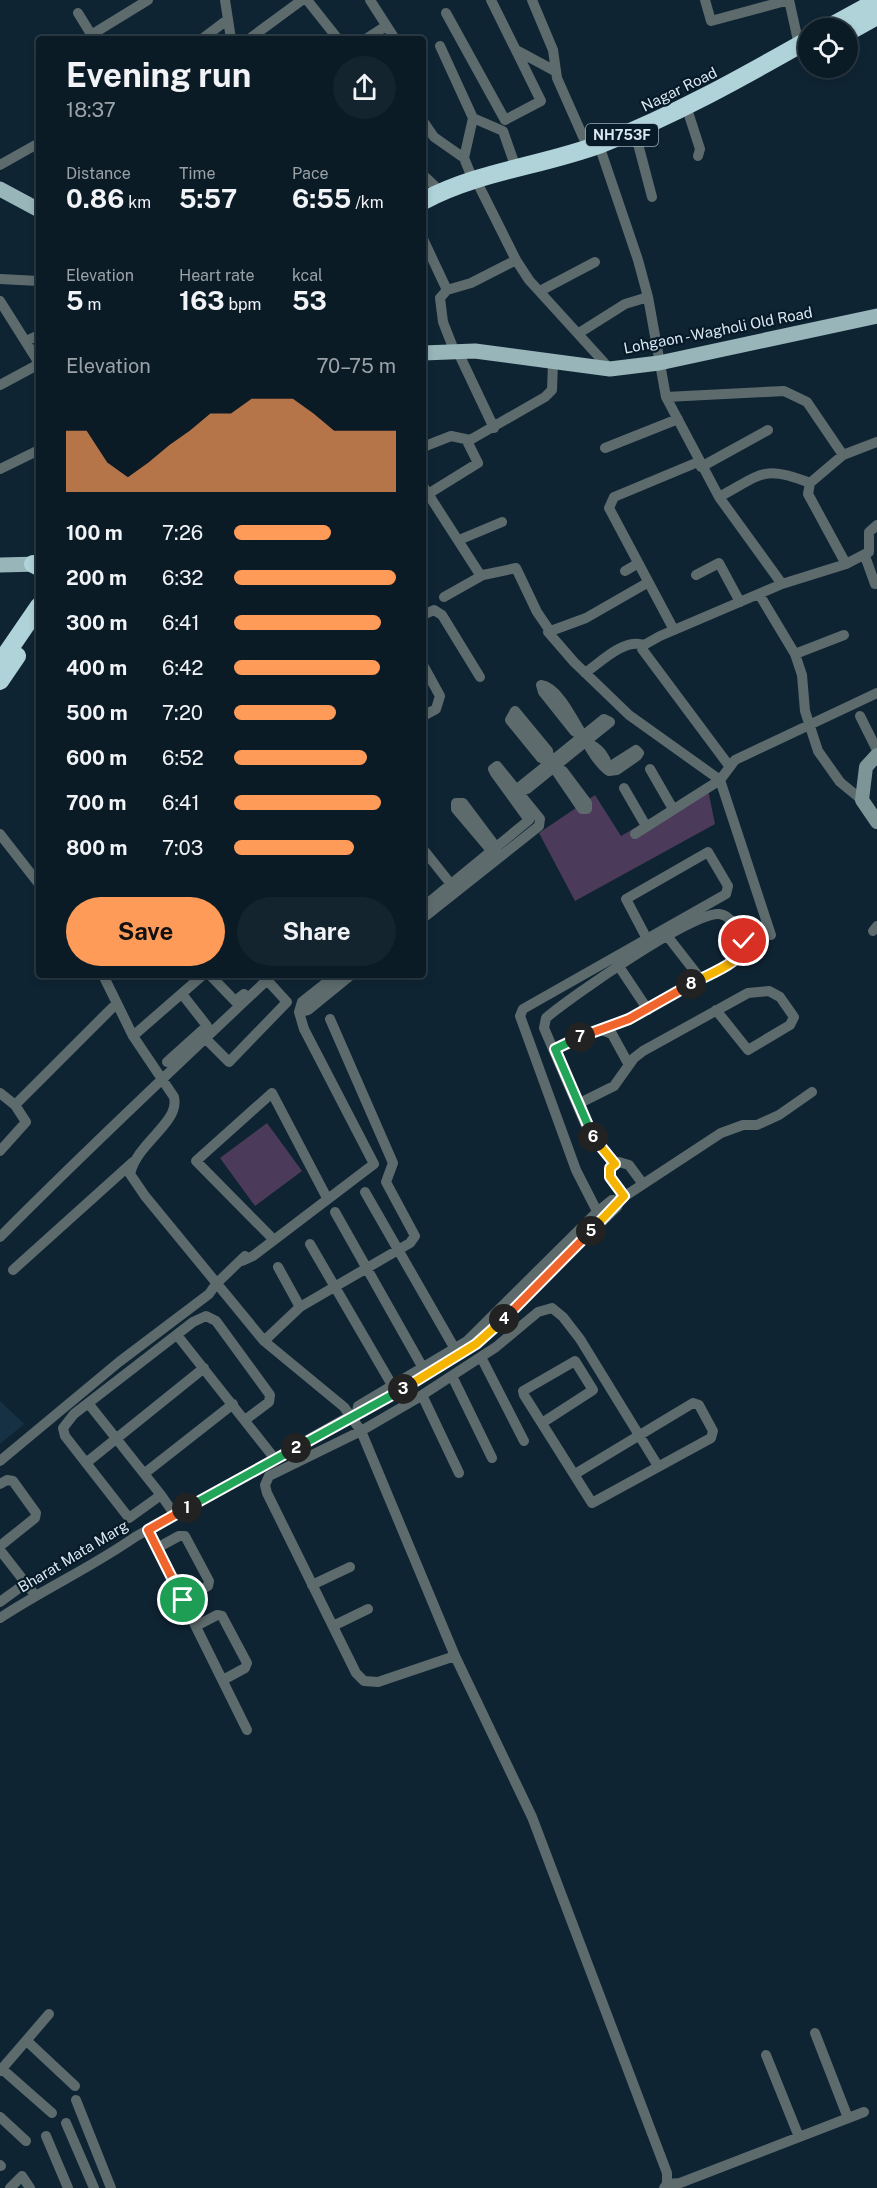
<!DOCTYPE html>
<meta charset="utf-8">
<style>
:root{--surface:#0b1b26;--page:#14242e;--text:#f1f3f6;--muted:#9aa1a7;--line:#2b3943;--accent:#fe9b58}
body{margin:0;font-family:"Public Sans",sans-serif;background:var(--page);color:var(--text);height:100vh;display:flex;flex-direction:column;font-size:22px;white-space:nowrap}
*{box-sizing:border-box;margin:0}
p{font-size:20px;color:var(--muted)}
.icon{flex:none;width:33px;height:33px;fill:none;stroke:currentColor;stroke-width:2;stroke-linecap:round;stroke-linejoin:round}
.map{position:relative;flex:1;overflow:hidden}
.side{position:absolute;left:36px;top:36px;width:390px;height:942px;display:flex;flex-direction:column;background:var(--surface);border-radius:6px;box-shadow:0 3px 9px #0003,0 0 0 2px var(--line)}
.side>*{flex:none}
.controls{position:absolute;left:798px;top:18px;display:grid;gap:12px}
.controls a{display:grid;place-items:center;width:60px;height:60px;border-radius:50%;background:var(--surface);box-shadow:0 3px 9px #0003,0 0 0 2px var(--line);font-size:30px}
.pin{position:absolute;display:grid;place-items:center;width:51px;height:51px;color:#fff;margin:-26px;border:3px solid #fff;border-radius:50%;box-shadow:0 2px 6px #0007}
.km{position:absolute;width:30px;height:30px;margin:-15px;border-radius:50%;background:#222;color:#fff;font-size:16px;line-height:30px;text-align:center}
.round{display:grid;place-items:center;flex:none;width:63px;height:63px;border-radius:32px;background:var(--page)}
.headline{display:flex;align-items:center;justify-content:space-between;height:102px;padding:0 30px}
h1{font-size:33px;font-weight:700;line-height:45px}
.figures{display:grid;grid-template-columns:repeat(3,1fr);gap:9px;height:102px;padding:6px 30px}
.figures div{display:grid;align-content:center}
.figures b{font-size:26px;font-weight:700}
.figures small{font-size:16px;font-weight:400}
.figures p{font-size:16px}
.chart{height:168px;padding:12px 30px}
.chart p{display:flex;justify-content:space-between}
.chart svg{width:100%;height:108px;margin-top:6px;fill:var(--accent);opacity:.7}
.action{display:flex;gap:12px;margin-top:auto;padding:12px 30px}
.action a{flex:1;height:69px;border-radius:36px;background:var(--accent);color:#111;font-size:24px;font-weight:700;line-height:69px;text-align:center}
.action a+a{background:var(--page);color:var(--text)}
ul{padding:0 30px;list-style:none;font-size:20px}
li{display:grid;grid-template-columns:96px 72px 1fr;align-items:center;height:45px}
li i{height:15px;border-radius:8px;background:var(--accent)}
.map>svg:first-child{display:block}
</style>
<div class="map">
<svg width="877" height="2188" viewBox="0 0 877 2188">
<rect width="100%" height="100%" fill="#0f2433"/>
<path fill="#163144" d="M0,1401L24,1424L0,1444Z"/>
<path fill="#4b3a59" d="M707,785L715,824L575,901L539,833L595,795L621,836Z
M267,1123L302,1171L255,1206L220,1158Z"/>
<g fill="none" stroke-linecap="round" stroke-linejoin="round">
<path stroke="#5d6b6d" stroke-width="10" d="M225,0L231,39
M307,0L338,39
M370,0L395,39
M532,0L553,50L557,78L588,148
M705,0L711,21L789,0
M789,0L799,45
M78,13L94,39
M446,13L505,120L541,101L491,0
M91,35L148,0
M202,39L227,20
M249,39L302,0
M366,39L386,26
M440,46L473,118L464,158
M516,50L555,71
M689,115L700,149L698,156
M473,118L503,131L516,168
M423,121L434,137L464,158L473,180
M637,140L652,197
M602,154L638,260L648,297L666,397
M0,165L39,143
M423,175L441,192
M480,188L516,260L529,280L610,369
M423,239L447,290L471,283L516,260
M0,279L39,281
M447,290L440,298L443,322L454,350
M540,291L595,262
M0,301L39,363
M579,333L625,304L648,297
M26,341L39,335
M457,350L494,428
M0,385L39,364
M423,447L451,436L470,440L545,397L552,390L553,362
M605,448L678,419
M701,467L768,430
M0,469L39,450
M423,486L479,573L483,575L516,568L537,612L550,631
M428,494L478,463L467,441
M719,497C761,475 762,464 810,483
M459,540L502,522
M865,556L875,584
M846,564L869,552V532L877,525
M625,571L637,564
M696,575L719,563L740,602
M647,583L586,618L548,632L574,662L629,715L720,780L771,935
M782,584L719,497L666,397L784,391L807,402L843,455L877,442
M759,594L795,654L802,675L805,711L818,751L840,782L862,800
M444,597L483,575
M423,615L434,610L442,615L480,677
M674,630L609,508L614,497L698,462
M795,654L844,635
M423,665L440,696L436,709L423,716
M585,673C601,662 624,638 644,645
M860,716L877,750
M582,736L574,731L543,692L541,685C566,688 586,756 609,771C606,757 600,748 586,742
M636,750L639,753L637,756L617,770L609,771L614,764Z
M550,762L548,751L515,711L510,720L541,758L550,762L582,809H587V803L563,771L554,768
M730,767L642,649L644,645L660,636L782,584L846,564L808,494L810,483L843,455
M650,769L673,809
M624,788L646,826
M515,794L521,786L604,719L610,722L527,789L519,791
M0,834L39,884
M635,834L720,780L735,760L877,693
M423,849L454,888
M494,850L493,843L463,803H456V809L489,848L498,854
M423,907L529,820L495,773L493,769L497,766L540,819L539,826L423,918
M873,931L877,926
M668,937L700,978
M618,965L648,1010
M103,975L133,1036L174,1097C180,1123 138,1141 130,1174L145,1196L264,1341L344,1407L361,1431L455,1656L532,1817L667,2173V2184L664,2188
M210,975L235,1001L244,994
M336,975L302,1002L299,1012L308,1010L351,975
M602,1030L612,1034L629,1065
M133,1036L203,975
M555,1049L579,1037L629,1019L740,957C746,946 745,942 739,932C734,924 729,915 719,914C694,911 569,998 546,1018L544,1028L588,1130L615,1164
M167,1062L207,1026L182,994
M0,1093L15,1105L26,1122L0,1151
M578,1104L614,1086L634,1058L643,1051L748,993L769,991L780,997L794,1017L790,1025L748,1050L716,1010
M15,1105L117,1003
M365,1192L455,1349
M624,1196L610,1177V1168L619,1162L629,1165L643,1184
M335,1212L423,1368
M602,1221L576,1170L520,1016L523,1009L726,894L728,886L708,852L626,899L646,937
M0,1237C87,1149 177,1065 267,980L287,1002L229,1062L205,1038
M273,1239L196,1161L272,1093L327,1198
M310,1244L392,1385
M242,1261L253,1256L374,1164L304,1029L299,1012
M278,1267L300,1307L410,1243L415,1236L386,1182L393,1163L330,1019
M13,1270L133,1162
M177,1335L275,1459
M264,1341L300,1307
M481,1357L524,1441
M452,1376L492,1458
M422,1395L459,1473
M88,1403L161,1495
M357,1412L358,1406L467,1341L596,1213L612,1200H619L721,1133L743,1125H757L779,1115L812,1092
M542,1423L593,1390L575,1361L523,1391L524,1395L592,1503L711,1438L713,1431L699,1405L693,1403L575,1474
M0,1461L119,1362L209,1294L216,1284L245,1256
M86,1463L204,1368
M145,1473L233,1404
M0,1484L7,1480L13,1481L36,1513L35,1518L0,1546
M175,1515L161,1495L129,1518L65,1436L63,1428L74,1414L193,1322L206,1316L216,1321L270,1395L269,1402L245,1420
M148,1530L247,1730
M157,1548L179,1536H185L209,1581L208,1586L183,1600
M0,1550L35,1595
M312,1585L350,1567
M0,1602L26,1583
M0,1618C44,1589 92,1567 135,1537L357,1412L362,1413L476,1344L617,1207L619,1200
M196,1626L217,1615L222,1616L247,1663L245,1668L223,1680
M333,1626L368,1609
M455,1656L378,1682L364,1681L356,1673L267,1493L265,1485L269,1476L361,1431L416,1399L496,1347L538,1312L552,1308L563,1317L580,1339L658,1466
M815,2033L848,2118
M28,2042L75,2086
M766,2055L799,2137
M2,2069L52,2113
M0,2071L49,2014
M76,2100L111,2188
M0,2117L26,2141
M66,2123L94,2188
M46,2136L68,2188
M0,2165L1,2166
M667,2184L680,2183L864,2112
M10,2188L22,2176L30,2188"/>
<path stroke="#7e9598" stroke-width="14" d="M877,755L866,767L862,800L877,822"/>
<path stroke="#98b5ba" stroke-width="15" d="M0,189L39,210
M423,353L475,351L610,369L659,363L877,316
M0,565L39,564"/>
<path stroke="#afd3d8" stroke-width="18" d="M828,28L877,1
M848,32L877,16
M423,201C479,171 542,166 601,144C673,116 741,78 808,40
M33,564L39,567
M0,663L39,606
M0,681L17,656"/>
</g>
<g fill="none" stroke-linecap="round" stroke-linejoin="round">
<g stroke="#fff" stroke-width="12">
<path id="split-1" d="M183,1600L148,1530L187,1508"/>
</g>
<g stroke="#fff" stroke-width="12">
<path id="split-2" d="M187,1508L296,1448"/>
</g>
<g stroke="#fff" stroke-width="12">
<path id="split-3" d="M296,1448L403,1389"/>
</g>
<g stroke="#fff" stroke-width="12">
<path id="split-4" d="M403,1389L476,1344L504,1319"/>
</g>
<g stroke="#fff" stroke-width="12">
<path id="split-5" d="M504,1319L591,1231"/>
</g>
<g stroke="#fff" stroke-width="12">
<path id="split-6" d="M591,1231L624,1196L610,1177V1168L615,1164L593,1137"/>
</g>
<g stroke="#fff" stroke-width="12">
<path id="split-7" d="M580,1037L555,1049L593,1137"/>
</g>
<g stroke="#fff" stroke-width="12">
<path id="split-8" d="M580,1037L629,1019L691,984"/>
</g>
<g stroke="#fff" stroke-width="12">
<path id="split-9" d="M691,984C707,974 746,963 744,941"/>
</g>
<use href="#split-1" stroke="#f0652b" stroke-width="8"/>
<use href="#split-2" stroke="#22a559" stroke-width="8"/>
<use href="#split-3" stroke="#22a559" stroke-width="8"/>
<use href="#split-4" stroke="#f5b400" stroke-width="8"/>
<use href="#split-5" stroke="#f0652b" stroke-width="8"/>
<use href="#split-6" stroke="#f5b400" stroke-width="8"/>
<use href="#split-7" stroke="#22a559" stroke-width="8"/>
<use href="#split-8" stroke="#f0652b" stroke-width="8"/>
<use href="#split-9" stroke="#f5b400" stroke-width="8"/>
</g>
<g text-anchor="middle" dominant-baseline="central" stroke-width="4.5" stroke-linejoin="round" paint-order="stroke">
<rect fill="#061a28" stroke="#9baab5" stroke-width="1.5" x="586" y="124" width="72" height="22" rx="4.5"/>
<g font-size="14" font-weight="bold" fill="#dbe7f1">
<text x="622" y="135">NH753F</text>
</g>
<g font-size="15" fill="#dbe7f1" stroke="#061a28">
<text transform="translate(679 89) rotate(-26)">Nagar Road</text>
<text transform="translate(718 330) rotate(-11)">Lohgaon - Wagholi Old Road</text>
<text transform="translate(73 1556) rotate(-31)">Bharat Mata Marg</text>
</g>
</g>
</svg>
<div class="controls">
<a><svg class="icon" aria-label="locate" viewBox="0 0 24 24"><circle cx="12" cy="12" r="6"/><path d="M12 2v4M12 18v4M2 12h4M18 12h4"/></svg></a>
</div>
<div class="pin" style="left:183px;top:1600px;background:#1e9e55"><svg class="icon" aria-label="arrive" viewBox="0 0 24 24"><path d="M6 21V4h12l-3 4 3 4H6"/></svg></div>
<div class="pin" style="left:744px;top:941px;background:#d93025"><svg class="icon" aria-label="check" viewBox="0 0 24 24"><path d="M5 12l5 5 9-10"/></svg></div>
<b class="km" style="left:187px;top:1508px">1</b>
<b class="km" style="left:296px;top:1448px">2</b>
<b class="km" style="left:403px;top:1389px">3</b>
<b class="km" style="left:504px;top:1319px">4</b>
<b class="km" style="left:591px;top:1231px">5</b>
<b class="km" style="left:593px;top:1137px">6</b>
<b class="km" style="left:580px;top:1037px">7</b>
<b class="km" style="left:691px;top:984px">8</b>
<section class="side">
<div class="headline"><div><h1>Evening run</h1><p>18:37</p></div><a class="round"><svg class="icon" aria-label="share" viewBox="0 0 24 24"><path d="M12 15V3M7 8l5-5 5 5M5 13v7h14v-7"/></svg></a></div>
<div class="figures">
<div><p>Distance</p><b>0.86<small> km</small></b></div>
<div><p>Time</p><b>5:57</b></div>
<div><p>Pace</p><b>6:55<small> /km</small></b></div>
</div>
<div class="figures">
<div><p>Elevation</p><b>5<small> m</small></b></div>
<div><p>Heart rate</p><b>163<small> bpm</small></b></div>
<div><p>kcal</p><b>53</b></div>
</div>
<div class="chart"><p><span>Elevation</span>70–75 m</p>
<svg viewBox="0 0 160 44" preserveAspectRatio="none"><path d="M0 44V19L10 19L20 32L30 38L40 32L50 25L60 19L70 12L80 12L90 6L100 6L110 6L120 12L130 19L140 19L150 19L160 19V44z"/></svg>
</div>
<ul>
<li><b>100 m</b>7:26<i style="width:60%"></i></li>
<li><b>200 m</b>6:32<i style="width:100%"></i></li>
<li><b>300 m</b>6:41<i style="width:91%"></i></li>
<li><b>400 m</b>6:42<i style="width:90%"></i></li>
<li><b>500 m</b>7:20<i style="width:63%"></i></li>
<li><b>600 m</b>6:52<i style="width:82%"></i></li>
<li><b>700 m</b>6:41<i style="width:91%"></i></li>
<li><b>800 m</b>7:03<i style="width:74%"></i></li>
</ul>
<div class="action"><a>Save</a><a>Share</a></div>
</section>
</div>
